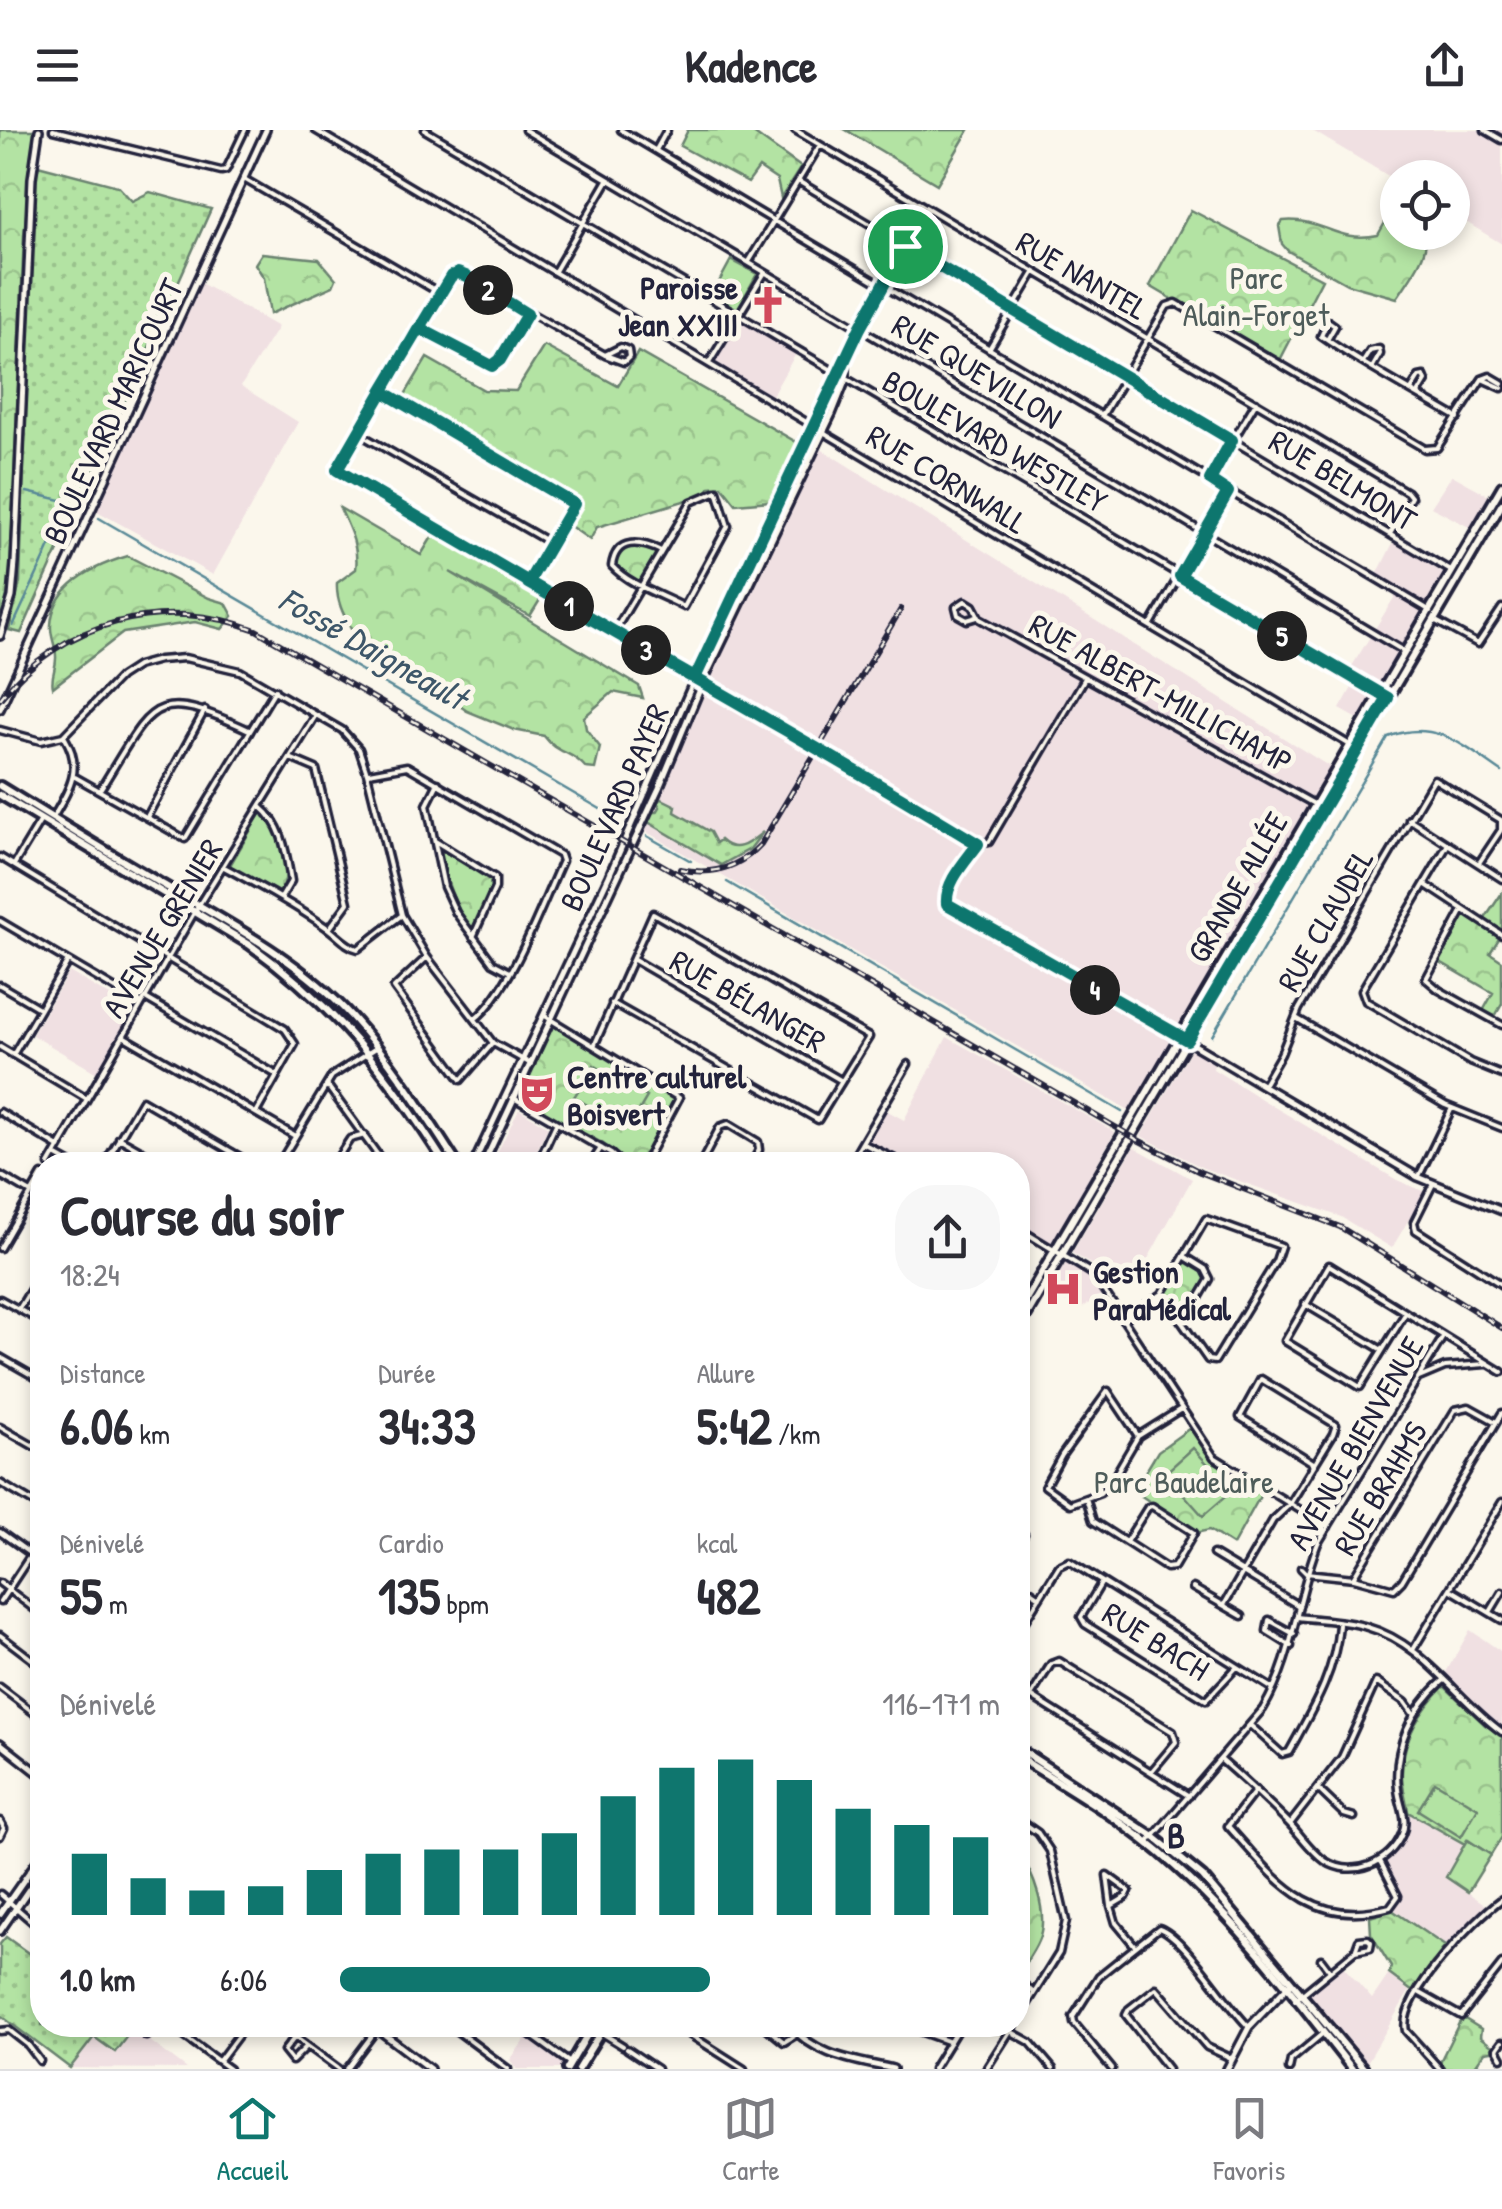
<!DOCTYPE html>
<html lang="fr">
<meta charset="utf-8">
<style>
:root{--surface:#fff;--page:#f7f7f7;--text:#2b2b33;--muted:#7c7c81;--line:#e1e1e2;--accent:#0f766e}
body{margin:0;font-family:"Patrick Hand",sans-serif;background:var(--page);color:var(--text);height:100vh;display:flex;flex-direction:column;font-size:38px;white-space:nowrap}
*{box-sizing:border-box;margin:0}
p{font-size:32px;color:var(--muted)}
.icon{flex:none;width:55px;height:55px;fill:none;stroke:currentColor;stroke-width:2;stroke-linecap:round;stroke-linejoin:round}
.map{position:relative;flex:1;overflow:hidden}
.side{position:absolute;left:30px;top:1022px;width:1000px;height:885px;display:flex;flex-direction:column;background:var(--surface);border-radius:40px;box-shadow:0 5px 15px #0003}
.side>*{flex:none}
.buttons{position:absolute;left:1380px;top:30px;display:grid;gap:20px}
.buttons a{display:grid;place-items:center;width:90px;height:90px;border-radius:50%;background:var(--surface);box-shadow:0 5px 15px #0003;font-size:50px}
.pin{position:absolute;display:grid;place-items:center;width:85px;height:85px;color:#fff;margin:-42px;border:5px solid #fff;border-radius:50%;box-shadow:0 2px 10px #0007}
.km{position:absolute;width:50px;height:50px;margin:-25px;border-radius:50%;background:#222;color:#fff;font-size:28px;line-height:50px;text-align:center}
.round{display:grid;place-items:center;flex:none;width:105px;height:105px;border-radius:40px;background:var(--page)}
.head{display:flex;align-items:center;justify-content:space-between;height:170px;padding:0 30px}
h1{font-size:55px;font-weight:700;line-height:75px}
.figures{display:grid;grid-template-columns:repeat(3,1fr);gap:15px;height:170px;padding:10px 30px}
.figures div{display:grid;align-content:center}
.figures b{font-size:50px;font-weight:700}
.figures small{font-size:28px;font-weight:400}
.figures p{font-size:28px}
.chart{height:280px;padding:20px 30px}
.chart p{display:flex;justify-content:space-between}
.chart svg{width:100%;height:180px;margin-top:10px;stroke:var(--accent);stroke-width:6}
ul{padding:0 30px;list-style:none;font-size:32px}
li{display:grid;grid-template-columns:160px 120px 1fr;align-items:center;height:75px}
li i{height:25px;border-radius:12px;background:var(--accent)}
header{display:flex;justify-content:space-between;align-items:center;height:130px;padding:0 30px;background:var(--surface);font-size:45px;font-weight:700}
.menu{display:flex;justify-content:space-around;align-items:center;height:140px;border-top:2px solid var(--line);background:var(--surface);font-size:28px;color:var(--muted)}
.menu a{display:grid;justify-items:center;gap:5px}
.menu .active{color:var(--accent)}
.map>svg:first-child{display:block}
</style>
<header><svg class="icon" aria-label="menu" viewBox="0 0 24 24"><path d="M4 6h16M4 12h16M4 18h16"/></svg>Kadence<svg class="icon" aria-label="share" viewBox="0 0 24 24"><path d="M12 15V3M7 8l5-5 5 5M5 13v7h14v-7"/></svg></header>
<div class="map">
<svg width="1502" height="1939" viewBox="0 0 1502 1939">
<defs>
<pattern id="grass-dots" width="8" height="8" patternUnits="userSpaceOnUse" patternTransform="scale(2.5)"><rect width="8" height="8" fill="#b3e3a3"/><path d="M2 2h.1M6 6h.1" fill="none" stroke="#9ac28d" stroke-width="1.8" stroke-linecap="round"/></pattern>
<pattern id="forest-crowns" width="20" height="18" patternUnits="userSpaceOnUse" patternTransform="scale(2.5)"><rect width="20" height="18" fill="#b3e3a3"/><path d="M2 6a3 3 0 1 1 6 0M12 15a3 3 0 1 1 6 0" fill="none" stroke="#9ac28d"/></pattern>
</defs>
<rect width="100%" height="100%" fill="#fbf7ec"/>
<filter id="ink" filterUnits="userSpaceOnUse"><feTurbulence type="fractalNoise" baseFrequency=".01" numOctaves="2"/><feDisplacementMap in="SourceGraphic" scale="20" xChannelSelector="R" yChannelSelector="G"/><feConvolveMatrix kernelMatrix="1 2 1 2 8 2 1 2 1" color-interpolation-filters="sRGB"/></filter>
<g filter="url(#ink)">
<path fill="#f0e0e2" d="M1311,0H1502V114L1453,84L1452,48H1398L1397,51Z
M199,152L278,197L241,256L298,292L213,445L95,380Z
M740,184L798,220L770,269L709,233Z
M821,319L1330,637L1129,981L645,701L713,544Z
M1452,345L1490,366L1471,398L1431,377Z
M1394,411L1444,444L1358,589L1340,579L1358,547L1349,541L1400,458L1377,445Z
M69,842L134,880L97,943L32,905Z
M947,907L1115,1002L1052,1113L1018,1092V1035H919L887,1022L867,1009L884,979L904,990Z
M1192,918L1214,934L1213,939L1271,975L1397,1050L1425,1062L1392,1118L1341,1087L1203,1038L1141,1006Z
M519,979L548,997L530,1035H491Z
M1134,1017L1192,1049L1139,1145L1111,1163L1092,1135L1072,1123Z
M1066,1132L1088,1145L1101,1165L1079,1180L1047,1161Z
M1470,1500L1502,1522V1597L1470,1572L1445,1544Z
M1408,1682L1465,1714L1446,1747L1486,1775L1445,1816L1392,1780L1400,1773V1764L1385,1733L1407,1705L1410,1695Z
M1342,1835L1372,1869L1389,1844L1410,1860L1365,1936L1307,1864Z
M133,1898L187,1939L70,1938L95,1906L115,1922Z
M528,1905L565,1933L562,1939H517L510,1930Z"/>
<path fill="url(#grass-dots)" stroke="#6a826f" stroke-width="2.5" d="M34,34L118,56L132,71L150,62L211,79L21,503L9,500L20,452Z
M662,669L676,676L675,682L710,702L716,713L720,710C736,725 749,713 763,702L750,719L721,735L648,692L652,682H657L660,677L657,672Z
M6,1807L42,1833V1895H129L133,1898L115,1922L94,1907L70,1938L0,1885V1814Z"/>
<path fill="url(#forest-crowns)" stroke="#6a826f" stroke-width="2.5" d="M0,0H35L24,105L10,451L0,497Z
M688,0H749L801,37L781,68L777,50L759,38L748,53L680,16Z
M846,0H969L937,54Z
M1191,80L1322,149L1279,232L1150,156Z
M1397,80L1398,102L1426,103C1429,126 1409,149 1397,168L1347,154L1288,121L1282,114L1279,96L1283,91C1322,87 1336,114 1378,105L1391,82Z
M262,123L319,129L336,149L333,156L270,184L264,148L255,134Z
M731,130L757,144L737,180L712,165Z
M544,216L618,256L638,222L798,313L770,371L736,374L722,356L710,357L704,365L597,397L590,410L566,393L576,372L403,268L427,228L484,260L516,261Z
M340,378L421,425L435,402L543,465L530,486L450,442L639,556L643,568L613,562L584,587L586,599L600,617L595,639L586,638C571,620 558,625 544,606L514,600L467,581L351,499C343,484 336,470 337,453L356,439C359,416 349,398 340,378Z
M643,412L661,421L642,455L612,436L620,417Z
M128,426L209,468L226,473L233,486L222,499L195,492L123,503L53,557C50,546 57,538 56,526C56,516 50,506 51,495C53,455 94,436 128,426Z
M260,684L273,692C280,715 295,744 278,765L229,737Z
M444,720L492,747L494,755L474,796L470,797C453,774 447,751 440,724Z
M1502,763V804L1490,823L1502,831V874L1494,888L1483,881L1493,863L1437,830L1466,780L1484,790Z
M553,895L674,966L676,972L651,1017L632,1035L602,1013L518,967Z
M1185,1131L1205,1142L1207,1148L1191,1177L1177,1181L1165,1164Z
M1190,1298L1212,1329L1264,1359L1233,1415L1209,1400L1196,1403L1134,1361L1158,1321Z
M1444,1556L1485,1595L1502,1605V1707L1491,1725L1468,1710L1465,1714L1408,1682C1407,1669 1401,1655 1402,1642C1403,1607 1421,1581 1444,1556Z
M1018,1721C1033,1743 1050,1784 1038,1811C1033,1823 1024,1834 1018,1845Z
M1392,1780L1445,1816L1413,1862L1389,1844L1391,1837L1371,1804L1370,1787Z
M1465,1889L1481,1899L1480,1907L1492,1916V1921L1485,1922L1473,1939H1445L1439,1934L1459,1893Z"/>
<path fill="#b3e3a3" stroke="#6a826f" stroke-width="2.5" d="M594,935L647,967L628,999L574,967Z
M1193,1318L1232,1361L1203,1386L1165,1343Z
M1435,1652L1478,1678L1461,1707L1418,1680Z
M1467,1710L1491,1725L1468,1762L1446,1747Z"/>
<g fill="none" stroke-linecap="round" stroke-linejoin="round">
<path stroke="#598997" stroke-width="2.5" d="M27,362L69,372
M99,388L621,691
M13,496L70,373L76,375
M647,706L691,731
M727,752L1122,982
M1212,906L1388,607C1435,588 1465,617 1502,642"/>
<g stroke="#22223b" stroke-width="11">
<path id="minor" d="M53,0L221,41L226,40L245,0
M315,0L1350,615
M425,0L1388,568
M525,0L1405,522
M621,0L1429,480
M795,0L1407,362L1411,367L1390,404
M1485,0L1502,10
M656,20L667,0
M244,49L438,162
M798,51L1451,441
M750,130L820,15
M555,141L608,50
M420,198L492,236L500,230L527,184
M1327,210L1335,196L1328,191L1321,206C1364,236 1412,261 1458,288
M989,219L1034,143
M605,225L621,217L628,220L629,227L624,232L605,225L466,147L458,143L451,146L337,340L763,585L978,714
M1363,232L1370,221L1379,219L1380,224L1372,238
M709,233L764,144
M1482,249L1490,246L1502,253
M1482,249L1502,258
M1411,260L1419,247L1424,246L1426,251L1418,264
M382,261L574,374L529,453
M1102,286L1167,176L1176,173L1425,319L1437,318L1482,249
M358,303L552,414
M1210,349L1256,272
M977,487L967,490L958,485L956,477L965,471L973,476L980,489L1323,679
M1434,490L1478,514L1502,478
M1150,496L1228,361
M614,502L691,372L717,361L728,396L684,477C662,465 629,455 612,436C616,407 640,411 661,421
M1085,548L989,712L978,714C966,731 945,752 947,774L1179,906
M0,600L41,611L63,606L120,547L137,536L159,530L185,528L240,541L342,600L359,619L367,643L402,785L427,827L493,913L531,934
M290,628L316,639L348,773L329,799
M369,643L407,636L560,725L562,731C542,774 511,861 475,889
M75,647L185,709L275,560
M438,653L427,675L444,757L456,783L493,833L510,842
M101,658C153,575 150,554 249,600
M261,677C283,695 286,723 291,751L281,768
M148,685L205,580
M54,686C70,658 83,638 65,608
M1409,689L1502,749
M435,711L495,748V758L473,807
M1448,714L1362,860L1366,871L1470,932L1502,945
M0,727L285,899L295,914L256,983
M15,733L41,690
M224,737C259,756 293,774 326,797C337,804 345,816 358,819L402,785
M1426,755L1502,805
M1463,780L1426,849L1439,860L1502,895
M0,791L141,874
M426,828L394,858L461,950L493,913
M634,830L842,951
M0,855L39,878
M147,869L277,945
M545,886L679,968L646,1030L639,1035
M1296,888L1445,975L1502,998
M123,906L295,1006
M594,916L653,783L869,907L818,990L612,873
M0,917L87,969
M13,925L68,831
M327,955L385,1035
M1263,955L1281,924L1299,879L1434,649L1501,690V700L1479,733
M512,967L611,1024L623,1035
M0,982L59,1017
M119,1008L167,1035
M862,1013L907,1035
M55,1025L73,1035
M49,1035L194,783L316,585
M104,1035L142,970L254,1035
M225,1035L232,1022
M278,1035L332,946L376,918
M333,1035L350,1009L365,1005
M537,1035L556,994
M590,1035L601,1018
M700,1035L720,997L728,994L758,1012L759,1020L751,1035
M808,1035L816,1029L828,1035
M849,1035L908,934
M0,1045L31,1063
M1419,1046L1452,978
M1433,1054L1414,1092L1416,1100L1502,1155
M1018,1098L1093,1144L1214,1327L1328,1397
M0,1118L42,1045
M0,1169L42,1192
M1305,1174L1382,1220
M19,1179L42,1141
M1405,1184L1360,1257L1285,1211L1329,1135L1502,1242
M1178,1188L1193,1178L1210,1149L1205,1139L1184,1126
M1123,1190L1162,1164L1208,1230L1215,1231L1276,1131L1281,1116L1206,1089L1162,1164
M0,1227L42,1251
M1419,1248L1445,1237L1486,1234
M0,1297L42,1321
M1138,1306L1108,1261L1062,1325L1045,1356L1070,1374L1100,1363L1111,1352L1138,1306L1181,1279
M0,1353L42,1378
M1086,1368L1093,1391L1166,1438L1174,1437L1194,1403L1152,1376L1148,1377L1126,1412
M1018,1397L1024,1404L1018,1416
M0,1402L42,1432
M1213,1424L1299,1476
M1301,1438L1306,1443L1354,1448L1394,1459L1402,1451L1502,1283
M1354,1446L1455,1280L1469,1277L1496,1292
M1018,1452L1040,1467
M1102,1452L1081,1487L1085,1494L1206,1570L1237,1537
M0,1453L42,1485
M1193,1458L1242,1486
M1450,1459L1502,1490
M0,1472L42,1408
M1224,1475L1273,1390L1290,1374L1333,1304L1336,1295L1261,1249L1240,1287L1315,1334
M1490,1482L1502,1462
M1297,1487C1319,1490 1346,1490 1367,1497C1424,1513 1456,1569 1502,1602
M1018,1502L1059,1436L1069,1431L1273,1559
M0,1505L42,1537
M1291,1516L1267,1501L1269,1490L1294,1504
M1413,1520L1502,1372
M0,1557L42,1589
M1018,1558L1189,1666
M1031,1566L1051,1534L1059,1531L1173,1602L1176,1612L1151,1642
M1250,1595L1282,1624L1289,1622C1312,1580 1335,1544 1339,1495
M1220,1629C1243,1649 1266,1670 1288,1692C1300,1704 1311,1721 1325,1731C1353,1749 1390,1733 1402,1704C1409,1689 1399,1674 1398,1659C1393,1616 1412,1578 1444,1550
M1256,1660L1228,1696C1277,1750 1310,1799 1390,1777L1398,1766L1380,1731
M1319,1660L1344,1684L1354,1687
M1018,1689L1038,1703L1050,1721L1066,1791L1059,1823L1018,1889
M0,1691L4,1698L0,1706
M1290,1694L1342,1627L1376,1552L1405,1572L1412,1582
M1148,1713L1263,1579C1294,1527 1296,1468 1318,1413L1443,1207
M1107,1745L1129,1761L1126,1767L1111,1776Z
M0,1764L42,1800
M1111,1776L1116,1793L1135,1816
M1321,1829L1330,1841
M1018,1850L1034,1863
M1420,1863L1461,1886L1502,1834
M1295,1870L1355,1821L1359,1810L1368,1809L1371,1812L1370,1818L1355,1821
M169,1895L229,1939
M279,1895L339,1939
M449,1895L508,1939
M517,1895L570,1933
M589,1895L623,1916
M675,1895L744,1939
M763,1895L784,1912L797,1904
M903,1895L950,1912
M0,1901L9,1900L28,1915L40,1931
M1010,1901L1030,1912L1053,1939
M146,1906L154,1895
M295,1907L284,1921L292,1931L307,1916
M1502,1912L1497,1919L1502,1928
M627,1919L657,1939
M219,1931L246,1895
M347,1939L380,1895
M933,1939L960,1895
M986,1939L1014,1895
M1112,1939L1074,1893L1073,1887L1099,1846L1159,1798C1185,1807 1226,1875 1249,1897
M1168,1939L1126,1885L1129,1879L1156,1858L1207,1917L1231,1928
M1289,1939L1291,1930L1322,1904
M1440,1939L1406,1901C1397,1867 1476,1788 1502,1769"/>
</g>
<g stroke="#22223b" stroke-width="12">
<path id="tertiary" d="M0,506L12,467L15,433L32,48L39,0
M0,579L266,0
M1179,906L1418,1047L1502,1081
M473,1035L609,746L695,548L860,198L927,79
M483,1035L659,658L703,552L832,284L846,249V231
M0,1613L42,1646
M0,1784L42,1724
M0,1801L42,1740
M372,1895L430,1939
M790,1895C816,1927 855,1930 893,1939
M1227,1939L1249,1897L1289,1855"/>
</g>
<g stroke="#22223b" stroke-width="14">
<path id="secondary" d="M0,656C52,688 104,720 157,751C224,791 297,827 351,886C392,931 425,984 458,1035
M0,665L250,815C339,879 388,944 446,1035
M1018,1183L1502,356
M1018,1200L1502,374
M1018,1618L1154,1707L1203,1747L1364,1939
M1018,1627C1072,1660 1128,1693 1175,1736C1241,1795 1297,1869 1352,1939
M567,1939L593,1895
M578,1939L605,1895"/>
</g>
<use href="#minor" stroke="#fbf7ec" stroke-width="4"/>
<use href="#tertiary" stroke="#fbf7ec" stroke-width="5"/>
<use href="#secondary" stroke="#fbf7ec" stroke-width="6"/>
<g stroke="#22223b" stroke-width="6">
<path id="rail" d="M0,569C61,491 164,465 256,500L1136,1009L1200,1042L1340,1097L1502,1198
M680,739C712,746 739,738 761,714L901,479"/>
</g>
<use href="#rail" stroke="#fbf7ec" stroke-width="2.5" stroke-dasharray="8" stroke-linecap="butt"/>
</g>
</g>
<g fill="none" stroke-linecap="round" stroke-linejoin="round" filter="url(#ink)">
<g stroke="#fff" stroke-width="20">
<path id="route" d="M905,116L860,198L695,548L690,546L337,340L419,198L492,236L500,230L527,184L466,146L458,143L451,146L382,261L574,374L528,453C679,539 830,624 978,714C966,731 945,752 947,774L1187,910L1388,568L1180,446L1228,362L1210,350L1232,310L905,116"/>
</g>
<use href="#route" stroke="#0f766e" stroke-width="12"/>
</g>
<defs>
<g id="church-bare" transform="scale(3)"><path d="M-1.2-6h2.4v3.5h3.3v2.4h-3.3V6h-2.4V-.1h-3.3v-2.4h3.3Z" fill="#d1495b" stroke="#fbf7ec" stroke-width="2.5" paint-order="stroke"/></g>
<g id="theatre-bare" transform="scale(3)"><path d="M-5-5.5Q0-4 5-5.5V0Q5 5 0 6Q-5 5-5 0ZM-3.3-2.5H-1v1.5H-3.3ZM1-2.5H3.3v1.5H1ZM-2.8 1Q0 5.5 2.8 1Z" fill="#d1495b" stroke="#fbf7ec" stroke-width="2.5" paint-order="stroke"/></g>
<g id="hospital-bare" transform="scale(3)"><path d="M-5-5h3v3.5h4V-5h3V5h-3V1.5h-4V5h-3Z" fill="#d1495b" stroke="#fbf7ec" stroke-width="2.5" paint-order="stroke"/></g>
</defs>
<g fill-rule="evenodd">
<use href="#church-bare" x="768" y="175"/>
<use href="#theatre-bare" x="537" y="964"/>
<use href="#hospital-bare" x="1063" y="1159"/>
</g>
<g text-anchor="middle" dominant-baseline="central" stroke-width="10" stroke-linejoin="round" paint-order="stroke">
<g font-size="32" fill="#22223b" stroke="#fbf7ec">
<text transform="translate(1082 145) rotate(30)">RUE NANTEL</text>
<text transform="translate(977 241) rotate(31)">RUE QUEVILLON</text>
<text transform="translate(113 281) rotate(-65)">BOULEVARD MARICOURT</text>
<text transform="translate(995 311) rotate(30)">BOULEVARD WESTLEY</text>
<text transform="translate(947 349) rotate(31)">RUE CORNWALL</text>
<text transform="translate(1343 350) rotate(31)">RUE BELMONT</text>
<text transform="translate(1161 563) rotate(29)">RUE ALBERT-MILLICHAMP</text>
<text transform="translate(614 677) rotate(-66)">BOULEVARD PAYER</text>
<text transform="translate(1237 757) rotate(-60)">GRANDE ALLÉE</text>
<text transform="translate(1325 790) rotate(-60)">RUE CLAUDEL</text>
<text transform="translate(162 798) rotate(-59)">AVENUE GRENIER</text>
<text transform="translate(748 871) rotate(30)">RUE BÉLANGER</text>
<text transform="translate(1355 1313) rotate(-60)">AVENUE BIENVENUE</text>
<text transform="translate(1380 1358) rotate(-59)">RUE BRAHMS</text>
<text transform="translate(1156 1511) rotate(32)">RUE BACH</text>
</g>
<g font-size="32" fill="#4e5c5a" stroke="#fbf7ec">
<text x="1256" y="147">Parc<tspan x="1256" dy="37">Alain-Forget</tspan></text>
<text x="1184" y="1351">Parc Baudelaire</text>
</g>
<g font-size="32" font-weight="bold" fill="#22223b" stroke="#fbf7ec" text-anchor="start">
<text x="738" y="157" text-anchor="end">Paroisse<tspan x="738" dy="37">Jean XXIII</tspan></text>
<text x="567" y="946">Centre culturel<tspan x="567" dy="37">Boisvert</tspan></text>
<text x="1093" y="1141">Gestion<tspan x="1093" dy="37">ParaMédical</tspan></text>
</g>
<g font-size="35" font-style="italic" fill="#3d5669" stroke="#fbf7ec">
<text transform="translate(373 518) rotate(30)">Fossé Daigneault</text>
</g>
<g font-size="35" font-weight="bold" fill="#22223b" stroke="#fbf7ec">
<text x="1176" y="1705">B</text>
</g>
</g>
</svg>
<div class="buttons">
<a><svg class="icon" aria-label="locate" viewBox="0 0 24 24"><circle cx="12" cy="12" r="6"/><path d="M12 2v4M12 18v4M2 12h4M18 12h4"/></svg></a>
</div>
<div class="pin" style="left:905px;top:116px;background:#1e9e55"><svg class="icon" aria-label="arrive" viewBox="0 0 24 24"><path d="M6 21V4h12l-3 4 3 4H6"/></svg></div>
<b class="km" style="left:569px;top:476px">1</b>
<b class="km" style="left:488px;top:160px">2</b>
<b class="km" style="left:646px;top:520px">3</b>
<b class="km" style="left:1095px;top:860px">4</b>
<b class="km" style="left:1282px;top:506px">5</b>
<section class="side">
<div class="head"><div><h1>Course du soir</h1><p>18:24</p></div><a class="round"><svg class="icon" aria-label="share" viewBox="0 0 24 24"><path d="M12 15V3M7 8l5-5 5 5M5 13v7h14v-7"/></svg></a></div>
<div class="figures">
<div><p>Distance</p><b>6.06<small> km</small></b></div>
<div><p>Durée</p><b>34:33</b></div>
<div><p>Allure</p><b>5:42<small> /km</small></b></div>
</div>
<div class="figures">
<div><p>Dénivelé</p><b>55<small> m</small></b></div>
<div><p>Cardio</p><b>135<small> bpm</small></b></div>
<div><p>kcal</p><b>482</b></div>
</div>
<div class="chart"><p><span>Dénivelé</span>116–171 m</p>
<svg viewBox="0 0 160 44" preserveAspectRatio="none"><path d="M5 44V29M15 44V35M25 44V38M35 44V37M45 44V33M55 44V29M65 44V28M75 44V28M85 44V24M95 44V15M105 44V8M115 44V6M125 44V11M135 44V18M145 44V22M155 44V25"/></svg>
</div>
<ul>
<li><b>1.0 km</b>6:06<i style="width:56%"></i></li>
</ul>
</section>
</div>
<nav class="menu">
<a class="active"><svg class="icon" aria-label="home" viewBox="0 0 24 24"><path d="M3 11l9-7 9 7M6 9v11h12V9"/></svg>Accueil</a>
<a><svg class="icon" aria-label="map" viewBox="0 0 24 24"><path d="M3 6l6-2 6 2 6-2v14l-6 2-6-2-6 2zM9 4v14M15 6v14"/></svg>Carte</a>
<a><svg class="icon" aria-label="saved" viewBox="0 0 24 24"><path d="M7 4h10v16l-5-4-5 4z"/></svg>Favoris</a>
</nav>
